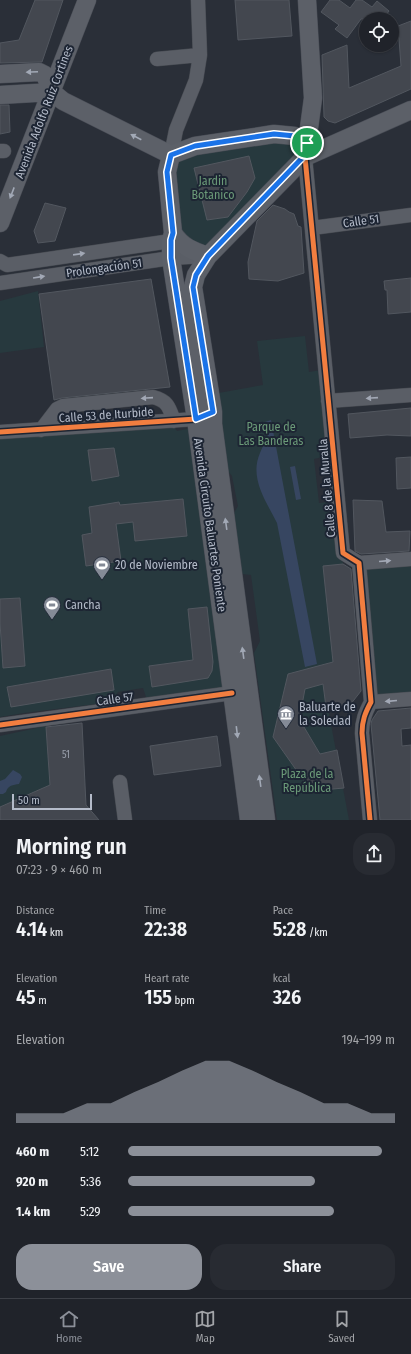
<!DOCTYPE html>
<meta charset="utf-8">
<style>
:root{--surface:#20232a;--page:#282b32;--text:#f1f3f6;--muted:#a2a4a8;--line:#3d4047;--accent:#8c9099}
body{margin:0;font-family:"Fira Sans Condensed",sans-serif;background:var(--page);color:var(--text);height:100vh;display:flex;flex-direction:column;font-size:15px;white-space:nowrap}
*{box-sizing:border-box;margin:0}
p{font-size:13px;color:var(--muted)}
.icon{flex:none;width:22px;height:22px;fill:none;stroke:currentColor;stroke-width:2;stroke-linecap:round;stroke-linejoin:round}
.map{position:relative;height:820px;overflow:hidden}
.drawer{display:flex;flex-direction:column;background:var(--surface);flex:1}
.drawer>*{flex:none}
.tools{position:absolute;left:359px;top:12px;display:grid;gap:8px}
.tools a{display:grid;place-items:center;width:40px;height:40px;border-radius:50%;background:var(--surface);box-shadow:0 1px 3px #0004,0 0 0 1px var(--line);font-size:20px}
.scale{position:absolute;left:12px;bottom:10px;width:80px;box-sizing:border-box;padding-left:4px;border:2px solid #b4bbc9;border-top:0;font-size:11px;line-height:14px;white-space:nowrap;color:#b4bbc9;-webkit-text-stroke:3px #1d2533;paint-order:stroke}
.pin{position:absolute;display:grid;place-items:center;width:34px;height:34px;color:#fff;margin:-17px;border:2px solid #fff;border-radius:50%;box-shadow:0 1px 4px #0007}
.round{display:grid;place-items:center;flex:none;width:42px;height:42px;border-radius:16px;background:var(--page)}
.summary{display:flex;align-items:center;justify-content:space-between;height:68px;padding:0 16px}
h1{font-size:22px;font-weight:600;line-height:30px}
.figures{display:grid;grid-template-columns:repeat(3,1fr);gap:6px;height:68px;padding:4px 16px}
.figures div{display:grid;align-content:center}
.figures b{font-size:20px;font-weight:600}
.figures small{font-size:11px;font-weight:400}
.figures p{font-size:11px}
.chart{height:112px;padding:8px 16px}
.chart p{display:flex;justify-content:space-between}
.chart svg{width:100%;height:72px;margin-top:4px;fill:var(--accent);opacity:.7}
.cta{display:flex;gap:8px;margin-top:auto;padding:8px 16px}
.cta a{flex:1;height:46px;border-radius:16px;background:var(--accent);color:#fff;font-size:16px;font-weight:600;line-height:46px;text-align:center}
.cta a+a{background:var(--page);color:var(--text)}
ul{padding:0 16px;list-style:none;font-size:13px}
li{display:grid;grid-template-columns:64px 48px 1fr;align-items:center;height:30px}
li i{height:10px;border-radius:5px;background:var(--accent)}
.menu{display:flex;justify-content:space-around;align-items:center;height:56px;border-top:1px solid var(--line);background:var(--surface);font-size:11px;color:var(--muted)}
.menu a{display:grid;justify-items:center;gap:2px}
.menu .active{color:var(--accent)}
.map>svg:first-child{display:block}
</style>
<div class="map">
<svg width="411" height="820" viewBox="0 0 411 820">
<rect width="100%" height="100%" fill="#2a2f38"/>
<path fill="#27393e" d="M274,134L307,143L208,256L182,245L171,155Z
M38,291L44,347L0,353V301Z
M305,336L309,372L321,370L331,455L314,459L319,503L335,501L343,564L323,566L333,662L320,666L349,820H277L254,653L260,641L251,575L242,574L234,513L238,506L232,476L227,470L213,394L263,385L257,341Z
M173,426L177,431L192,428L226,687L147,700L143,688L118,692L112,702L24,713L0,717V438Z
M411,559V699L371,702L362,563Z
M46,726L50,785L0,807V736Z"/>
<path fill="#374661" d="M271,420L317,664L305,667L277,523C266,501 249,478 260,453C262,448 264,443 268,439L265,422Z
M295,466L301,499L296,500L290,467Z
M13,770L20,774L22,777L19,784C13,785 8,785 6,792L3,794H0V781L5,779Z"/>
<path fill="#43474f" stroke="#52575f" d="M35,0H63L42,62L0,63V43L19,40Z
M235,0H289L292,36L238,40Z
M330,0H339L350,8L356,0H362L372,7L377,1L389,11L383,19H361L347,38L335,29L339,25L321,12Z
M411,21V89L335,123L328,121L324,117L322,55L347,45L349,88L401,66L398,26Z
M0,105H9L10,132L0,134Z
M249,156L255,178L247,192L228,217L207,220L194,168Z
M45,203L66,208L55,241L38,243L34,231Z
M273,205L285,209L289,212L294,214L298,226L301,227L304,273L278,281L249,279L248,262L257,221Z
M411,278V312L388,314L387,290H385L384,281Z
M151,279L170,387L62,398L54,400L39,294Z
M411,408V436L387,435L350,438L348,414Z
M114,448L119,476L92,481L88,450Z
M411,457V488L397,489L396,458Z
M183,499L187,536L135,541L133,522L116,524L121,561L86,566L82,535L92,533L89,507L119,502L120,505Z
M353,500L382,501L386,532L410,531L409,551L361,554L355,551Z
M343,564L351,569L361,691L350,705L326,707L323,684L305,689L298,726L304,727L320,754L337,750L344,788L311,791L273,737L288,674L333,662L323,566Z
M20,598L25,666L3,668L0,623V599Z
M207,607L213,662L212,671L208,678L152,687L149,666L193,660L188,609Z
M111,669L114,690L11,707L7,687Z
M411,708V728L401,729L402,746L411,745V820H380L371,724L372,720L378,711Z
M82,723L86,805L99,820H0V807L50,785L46,727Z
M217,736L221,766L154,775L150,746Z"/>
<g fill="none" stroke-linecap="round" stroke-linejoin="round">
<g stroke="#464a51" stroke-width="15">
<path id="minor" d="M157,59L200,55
M0,151H4
M306,151L305,157L343,553L359,563L371,702C365,713 362,721 362,733L370,820
M171,155L176,130L196,80L200,55L198,0
M312,228L411,215
M0,261L7,265L171,241
M0,283L171,258L206,256
M328,401L411,395
M41,430L57,409L63,406L153,397C168,401 169,407 174,421
M0,432L196,419L205,415
M359,563L411,559
M371,702L411,699
M0,725L232,693
M120,782L125,820"/>
</g>
<g stroke="#484c55" stroke-width="19">
<path id="major" d="M307,0L313,98L307,143
M0,74L39,72L45,75L52,92
M52,92L63,101L171,155
M0,95L52,92
M171,155L167,172L173,233L171,241V258L196,419L249,820
M171,155L195,146L274,134L295,136L307,143
M0,223L87,0
M173,233C182,247 193,251 208,256
M266,820L213,424V412L193,287L196,275L208,256L305,157L411,110"/>
</g>
<use href="#minor" stroke="#5a5e66" stroke-width="14"/>
<use href="#major" stroke="#5c6068" stroke-width="18"/>
<g stroke="#1d2533" stroke-width="8">
<path id="cycleway" d="M307,143L305,157L343,553L359,563L371,702C365,713 362,721 362,733L370,820
M0,432L196,419L213,412
M0,725L232,693"/>
</g>
<use href="#cycleway" stroke="#f27e40" stroke-width="5"/>
</g>
<defs><path id="oneway-solid" d="M-6-.8H1V-3.2L6.5 0L1 3.2V.8H-6Z"/></defs>
<g fill="#a2a9b6">
<use href="#oneway-solid" transform="translate(32 72) rotate(177)"/>
<use href="#oneway-solid" transform="translate(136 137) rotate(-153)"/>
<use href="#oneway-solid" transform="translate(12 193) rotate(111)"/>
<use href="#oneway-solid" transform="translate(226 524) rotate(-98)"/>
<use href="#oneway-solid" transform="translate(243 653) rotate(-98)"/>
<use href="#oneway-solid" transform="translate(237 732) rotate(83)"/>
<use href="#oneway-solid" transform="translate(260 781) rotate(-98)"/>
</g>
<g fill="#a2a8b5">
<use href="#oneway-solid" transform="translate(79 254) rotate(-8)"/>
<use href="#oneway-solid" transform="translate(39 277) rotate(-9)"/>
<use href="#oneway-solid" transform="translate(147 398) rotate(176)"/>
<use href="#oneway-solid" transform="translate(372 398) rotate(176)"/>
<use href="#oneway-solid" transform="translate(385 561) rotate(-5)"/>
<use href="#oneway-solid" transform="translate(391 701) rotate(175)"/>
</g>
<g fill="none" stroke-linecap="round" stroke-linejoin="round">
<g stroke="#fff" stroke-width="8">
<path id="route" d="M274,134L295,136L307,143L304,156L208,256L196,275L193,287L213,412L196,419L171,258V240L173,233L167,172L171,155L195,146Z"/>
</g>
<use href="#route" stroke="#1a73e8" stroke-width="5"/>
</g>
<defs>
<g id="stadium-pin" transform="scale(0.9)"><path d="M0 17L-7.5 6A9.5 9.5 0 1 1 7.5 6Z" fill="#848a96" stroke="#1d2533"/><path d="M0-5a6.5 5 0 1 0 0 10a6.5 5 0 1 0 0-10ZM-3.5-1.8h7v3.6h-7Z" fill="#fff"/></g>
<g id="museum-pin" transform="scale(0.9)"><path d="M0 17L-7.5 6A9.5 9.5 0 1 1 7.5 6Z" fill="#848a96" stroke="#1d2533"/><path d="M0-6L6-3V-2H-6V-3ZM-5-1h2V3h-2ZM-1-1h2V3h-2ZM3-1h2V3H3ZM-6 4H6V6H-6Z" fill="#fff"/></g>
</defs>
<g fill-rule="evenodd">
<use href="#stadium-pin" x="102" y="565"/>
<use href="#stadium-pin" x="52" y="605"/>
<use href="#museum-pin" x="286" y="714"/>
</g>
<g text-anchor="middle" dominant-baseline="central" stroke-width="4" stroke-linejoin="round" paint-order="stroke">
<g font-size="10" fill="#989eaa">
<text x="66" y="755">51</text>
</g>
<g font-size="12" fill="#b4bbc9" stroke="#1d2533">
<text transform="translate(44 112) rotate(-69)">Avenida Adolfo Ruiz Cortines</text>
<text transform="translate(361 221) rotate(-8)">Calle 51</text>
<text transform="translate(104 268) rotate(-8)">Prolongación 51</text>
<text transform="translate(106 415) rotate(-4)">Calle 53 de Iturbide</text>
<text transform="translate(327 488) rotate(-95)">Calle 8 de la Muralla</text>
<text transform="translate(210 525) rotate(82)">Avenida Circuito Baluartes Poniente</text>
<text transform="translate(115 699) rotate(-8)">Calle 57</text>
</g>
<g font-size="12" fill="#6b9a78" stroke="#1d2533">
<text x="213" y="181">Jardin<tspan x="213" dy="14">Botanico</tspan></text>
<text x="271" y="427">Parque de<tspan x="271" dy="14">Las Banderas</tspan></text>
<text x="307" y="774">Plaza de la<tspan x="307" dy="14">República</tspan></text>
</g>
<g font-size="12" fill="#b4bbc9" stroke="#1d2533" text-anchor="start">
<text x="115" y="565">20 de Noviembre</text>
<text x="65" y="605">Cancha</text>
<text x="299" y="707">Baluarte de<tspan x="299" dy="14">la Soledad</tspan></text>
</g>
</g>
</svg>
<div class="tools">
<a><svg class="icon" aria-label="locate" viewBox="0 0 24 24"><circle cx="12" cy="12" r="6"/><path d="M12 2v4M12 18v4M2 12h4M18 12h4"/></svg></a>
</div>
<div class="scale">50 m</div>
<div class="pin" style="left:307px;top:143px;background:#1e9e55"><svg class="icon" aria-label="arrive" viewBox="0 0 24 24"><path d="M6 21V4h12l-3 4 3 4H6"/></svg></div>
</div>
<section class="drawer">
<div class="summary"><div><h1>Morning run</h1><p>07:23 · 9 × 460 m</p></div><a class="round"><svg class="icon" aria-label="share" viewBox="0 0 24 24"><path d="M12 15V3M7 8l5-5 5 5M5 13v7h14v-7"/></svg></a></div>
<div class="figures">
<div><p>Distance</p><b>4.14<small> km</small></b></div>
<div><p>Time</p><b>22:38</b></div>
<div><p>Pace</p><b>5:28<small> /km</small></b></div>
</div>
<div class="figures">
<div><p>Elevation</p><b>45<small> m</small></b></div>
<div><p>Heart rate</p><b>155<small> bpm</small></b></div>
<div><p>kcal</p><b>326</b></div>
</div>
<div class="chart"><p><span>Elevation</span>194–199 m</p>
<svg viewBox="0 0 160 44" preserveAspectRatio="none"><path d="M0 44V38L10 38L20 38L30 32L40 32L50 25L60 19L70 12L80 6L90 6L100 12L110 19L120 25L130 32L140 32L150 38L160 38V44z"/></svg>
</div>
<ul>
<li><b>460 m</b>5:12<i style="width:95%"></i></li>
<li><b>920 m</b>5:36<i style="width:70%"></i></li>
<li><b>1.4 km</b>5:29<i style="width:77%"></i></li>
</ul>
<div class="cta"><a>Save</a><a>Share</a></div>
</section>
<nav class="menu">
<a class="active"><svg class="icon" aria-label="home" viewBox="0 0 24 24"><path d="M3 11l9-7 9 7M6 9v11h12V9"/></svg>Home</a>
<a><svg class="icon" aria-label="map" viewBox="0 0 24 24"><path d="M3 6l6-2 6 2 6-2v14l-6 2-6-2-6 2zM9 4v14M15 6v14"/></svg>Map</a>
<a><svg class="icon" aria-label="saved" viewBox="0 0 24 24"><path d="M7 4h10v16l-5-4-5 4z"/></svg>Saved</a>
</nav>
